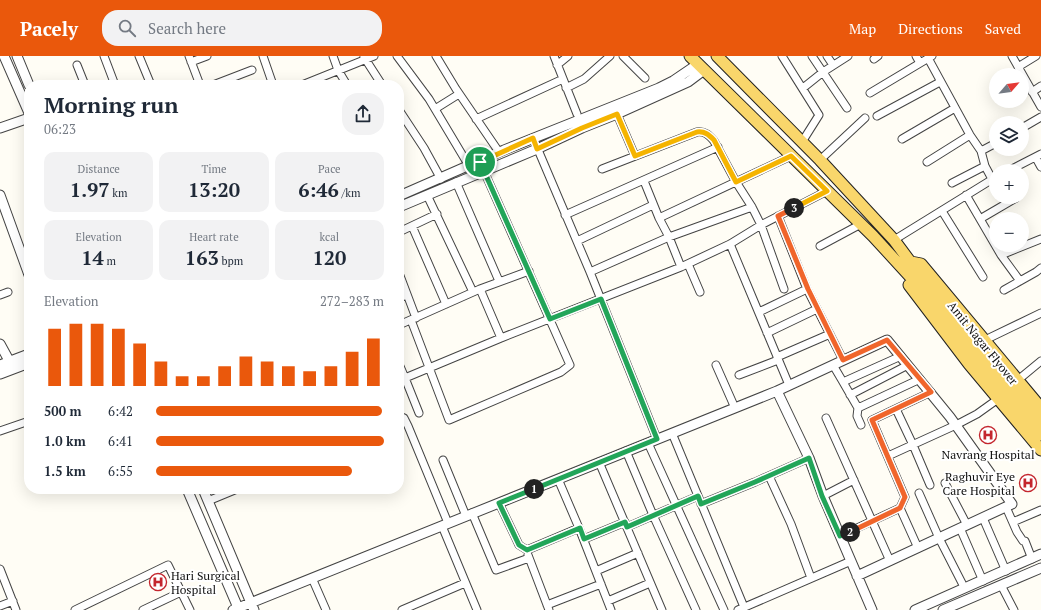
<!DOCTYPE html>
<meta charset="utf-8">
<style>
:root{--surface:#fff;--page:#f2f2f3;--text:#1f2937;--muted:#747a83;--accent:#ea580c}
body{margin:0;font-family:"PT Serif",serif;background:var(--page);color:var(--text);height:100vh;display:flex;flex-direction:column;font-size:15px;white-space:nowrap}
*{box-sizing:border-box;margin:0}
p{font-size:13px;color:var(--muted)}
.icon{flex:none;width:22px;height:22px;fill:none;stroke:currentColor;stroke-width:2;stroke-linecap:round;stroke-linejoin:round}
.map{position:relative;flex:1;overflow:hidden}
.drawer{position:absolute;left:24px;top:24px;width:380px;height:414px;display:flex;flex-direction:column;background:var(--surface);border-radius:16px;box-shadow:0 4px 16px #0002}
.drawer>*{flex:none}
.needle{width:26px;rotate:62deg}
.tools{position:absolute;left:989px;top:12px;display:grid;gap:8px}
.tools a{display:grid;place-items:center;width:40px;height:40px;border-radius:50%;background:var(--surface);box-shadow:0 4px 16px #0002;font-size:20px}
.pin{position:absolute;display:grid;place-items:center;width:34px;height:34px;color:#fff;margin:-17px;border:2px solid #fff;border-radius:50%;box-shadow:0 1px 4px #0007}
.km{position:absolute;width:20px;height:20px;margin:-10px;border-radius:50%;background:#222;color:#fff;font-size:11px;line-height:20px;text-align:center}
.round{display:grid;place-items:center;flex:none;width:42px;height:42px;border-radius:16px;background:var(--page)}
.overview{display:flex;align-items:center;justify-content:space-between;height:68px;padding:0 20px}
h1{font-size:22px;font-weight:600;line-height:30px}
.metrics{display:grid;grid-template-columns:repeat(3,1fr);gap:6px;height:68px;padding:4px 20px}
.metrics div{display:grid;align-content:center;border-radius:10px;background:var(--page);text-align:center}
.metrics b{font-size:20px;font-weight:600}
.metrics small{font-size:11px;font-weight:400}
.metrics p{font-size:11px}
.chart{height:112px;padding:8px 20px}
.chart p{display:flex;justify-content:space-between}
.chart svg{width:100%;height:72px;margin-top:4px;stroke:var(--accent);stroke-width:6}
ul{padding:0 20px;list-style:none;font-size:13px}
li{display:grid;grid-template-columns:64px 48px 1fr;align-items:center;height:30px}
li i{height:10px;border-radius:5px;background:var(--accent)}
header{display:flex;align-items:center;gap:24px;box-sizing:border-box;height:56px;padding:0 20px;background:var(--accent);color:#fff}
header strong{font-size:19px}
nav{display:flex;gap:22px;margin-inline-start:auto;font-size:14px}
.search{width:280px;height:36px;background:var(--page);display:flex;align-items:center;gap:10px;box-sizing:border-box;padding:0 14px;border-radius:16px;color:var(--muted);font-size:15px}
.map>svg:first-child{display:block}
</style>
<header>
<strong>Pacely</strong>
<div class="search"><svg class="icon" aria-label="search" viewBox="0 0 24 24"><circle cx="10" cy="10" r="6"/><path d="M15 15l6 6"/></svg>Search here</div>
<nav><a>Map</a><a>Directions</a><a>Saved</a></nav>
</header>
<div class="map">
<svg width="1041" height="554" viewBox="0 0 1041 554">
<rect width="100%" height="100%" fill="#fffdf5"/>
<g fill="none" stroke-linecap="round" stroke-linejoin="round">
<g stroke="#444" stroke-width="9">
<path id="minor" d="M104,0L115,29
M139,0L151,29
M189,0L200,29
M263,0L273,29
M333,0L338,14L347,29
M397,0L429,43L469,110
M436,0L456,33L499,96
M554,0L577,58
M623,0L645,22
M782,0L819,59L802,86
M812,0L847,52
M827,0L833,9
M916,0L920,7
M1012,0L1041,51
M364,1L382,29
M928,2L970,79L981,95L985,110L992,123
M874,3L878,0
M191,6L207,0
M77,9L85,29
M557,9L568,0
M1018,11L1036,0
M213,29L252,14
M302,29L374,0
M566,32L584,23L610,0
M803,32L823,16L848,0
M1032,36L1041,30
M870,37L932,0
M435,53L459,38
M399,54L424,92L441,123
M617,58L635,100
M877,60L940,26
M476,63L563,23
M1022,72L1041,61
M533,82L590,216L657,383
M902,83L955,52
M981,95L996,87
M1036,102L1041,111
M820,104L865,62
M927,106L970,79
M602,113L697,76C705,75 709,79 714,85L736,126L752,151
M1008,115L1041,98
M644,125L659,162L669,181L681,211
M456,126L499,225
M952,127L985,110
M427,139L473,236
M966,139L1001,199L1020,225
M942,155L983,221
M565,159L718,91
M778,160L807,233L843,304
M659,162L791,100
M980,163L1016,142
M412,170L446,248
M399,176L437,158
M894,184L996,121
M577,185L653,149
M730,188L789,329
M820,190L861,168
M1001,199L1041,183
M688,208L700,236
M590,216L669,181L752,151L761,169L784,233
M399,217L416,262
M480,233L501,282
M1004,234L1036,216L1041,212
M0,239L8,236
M399,242L407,239
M759,256L807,233
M411,264L449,364L561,316L570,309L480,106
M399,269L480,233L529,215
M767,277L817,253
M985,284L1041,257
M901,300L843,326L858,352L920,323
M777,301L830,278
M399,308L405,322L501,282L681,211L730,188L761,169L827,135
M716,309L735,352
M833,309L843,326
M739,319L778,304
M405,322L419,357
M1018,324L1041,305
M850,339L908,309
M858,352L857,360L861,369
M896,353L913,389L930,429
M399,360L404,362L408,370L448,467
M826,362L890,505
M0,375L29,365
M672,377L744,551
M648,387L724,554
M626,395L653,459L696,554
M888,400L956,369L977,358L998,343
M443,404L466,460
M599,406L662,554
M769,420L791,468L811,522
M558,423L579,472L611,554
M945,427L967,469
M919,437L939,482L964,531
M823,440L854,424
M208,445L237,433
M499,447L519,489L527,494L579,472
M701,448L755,426L809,402
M1006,451L1017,476L1023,485H1025L1032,503
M900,452L905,441L872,364L931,336
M472,457L496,514L529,502
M983,462L1006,515
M1013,466L1041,454
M442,470L477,554
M627,471L698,440
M960,472L983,525
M840,480L900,452L918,492
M584,483L625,466
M528,499L549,554
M0,513L16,554
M596,515L638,497
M312,522L326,554
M1001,529L1014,554
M608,545L650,527
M547,549L601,528
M0,550L13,545
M75,554L168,509L190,554
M143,554L181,536
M402,554L465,527
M738,554L851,505"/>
</g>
<g stroke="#444" stroke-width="11">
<path id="tertiary" d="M4,0L29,57
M17,0L29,29
M0,72L29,62
M0,139L29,219
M399,140L504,94L659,32L673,25L698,8
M399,151L537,93L582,72L617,58L688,26L704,14
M0,288L12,310
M0,309L29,298
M0,318L29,307
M777,335L809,402L823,440L872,554
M187,433L239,554
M203,433L254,554
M233,554L777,335L887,284L950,361L1012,448L857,520
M915,554L1041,498
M943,554L1041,512"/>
</g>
<g stroke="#222" stroke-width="13">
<path id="primary" d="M690,0L873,180L917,228L1041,379
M717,0L820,104L894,184L923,223L1041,366
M911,206L921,208L1041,352
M909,229L969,308L1041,394"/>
</g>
<use href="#minor" stroke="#fff" stroke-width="7"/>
<use href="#tertiary" stroke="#fff" stroke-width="9"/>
<use href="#primary" stroke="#f9d66b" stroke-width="11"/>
</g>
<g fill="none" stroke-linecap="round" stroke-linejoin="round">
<g stroke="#fff" stroke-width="8">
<path id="split-1" d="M480,106L550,263L601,243L657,383L534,433"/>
</g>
<g stroke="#fff" stroke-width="8">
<path id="split-2" d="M534,433L499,447L519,489L527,494L580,472L584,483L625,466L627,471L698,440L701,448L755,426L809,402L822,440L840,480L850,476"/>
</g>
<g stroke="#fff" stroke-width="8">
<path id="split-3" d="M794,152L778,160L808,233L843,304L887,284L931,336L872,364L905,441L900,452L850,476"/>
</g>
<g stroke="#fff" stroke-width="8">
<path id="split-4" d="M480,106L533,82L537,93L582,72L617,58L635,100L697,76C705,75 709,79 714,84L736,126L791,100L827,135L794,152"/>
</g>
<use href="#split-1" stroke="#22a559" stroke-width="5"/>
<use href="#split-2" stroke="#22a559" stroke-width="5"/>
<use href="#split-3" stroke="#f0652b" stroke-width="5"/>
<use href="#split-4" stroke="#f5b400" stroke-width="5"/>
</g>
<defs>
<g id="hospital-ring" transform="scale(0.9)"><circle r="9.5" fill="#fff" stroke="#c4262e" stroke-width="1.5"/><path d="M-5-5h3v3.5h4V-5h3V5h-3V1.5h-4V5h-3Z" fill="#c4262e"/></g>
</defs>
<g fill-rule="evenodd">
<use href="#hospital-ring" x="988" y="379"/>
<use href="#hospital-ring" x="1028" y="427"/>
<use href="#hospital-ring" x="158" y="526"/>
</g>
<g text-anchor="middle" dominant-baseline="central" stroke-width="4" stroke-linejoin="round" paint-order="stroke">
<g font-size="12" fill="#111" stroke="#fff">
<text transform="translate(983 287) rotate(51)">Amit Nagar Flyover</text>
</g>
<g font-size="12" fill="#111" stroke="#fff">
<text x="988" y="398">Navrang Hospital</text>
<text x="1015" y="420" text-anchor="end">Raghuvir Eye<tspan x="1015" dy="14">Care Hospital</tspan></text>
<text x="171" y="519" text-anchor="start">Hari Surgical<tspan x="171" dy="14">Hospital</tspan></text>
</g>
</g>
</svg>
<div class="tools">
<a><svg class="needle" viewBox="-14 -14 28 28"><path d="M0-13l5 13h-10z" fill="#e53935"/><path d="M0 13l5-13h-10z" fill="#747a83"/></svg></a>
<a><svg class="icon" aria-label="layers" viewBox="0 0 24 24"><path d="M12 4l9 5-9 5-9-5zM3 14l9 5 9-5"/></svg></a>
<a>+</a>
<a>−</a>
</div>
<div class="pin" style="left:480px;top:106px;background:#1e9e55"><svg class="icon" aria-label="arrive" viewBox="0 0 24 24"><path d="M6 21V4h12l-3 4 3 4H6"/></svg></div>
<b class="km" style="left:534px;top:433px">1</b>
<b class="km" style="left:850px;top:476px">2</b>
<b class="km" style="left:794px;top:152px">3</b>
<section class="drawer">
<div class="overview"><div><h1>Morning run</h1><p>06:23</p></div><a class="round"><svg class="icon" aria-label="share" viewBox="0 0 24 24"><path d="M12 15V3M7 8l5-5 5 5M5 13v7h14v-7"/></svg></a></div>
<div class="metrics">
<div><p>Distance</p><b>1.97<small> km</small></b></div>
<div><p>Time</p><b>13:20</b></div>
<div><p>Pace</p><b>6:46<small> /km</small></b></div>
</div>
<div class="metrics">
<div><p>Elevation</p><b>14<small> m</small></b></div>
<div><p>Heart rate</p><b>163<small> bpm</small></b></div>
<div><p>kcal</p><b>120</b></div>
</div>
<div class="chart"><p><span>Elevation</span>272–283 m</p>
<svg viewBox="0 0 160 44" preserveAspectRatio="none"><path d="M5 44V9M15 44V6M25 44V6M35 44V9M45 44V18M55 44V29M65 44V38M75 44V38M85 44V32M95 44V26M105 44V29M115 44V32M125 44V35M135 44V32M145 44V23M155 44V15"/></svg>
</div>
<ul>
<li><b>500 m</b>6:42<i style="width:99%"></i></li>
<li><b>1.0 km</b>6:41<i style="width:100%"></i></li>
<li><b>1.5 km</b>6:55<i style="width:86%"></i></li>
</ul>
</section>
</div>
